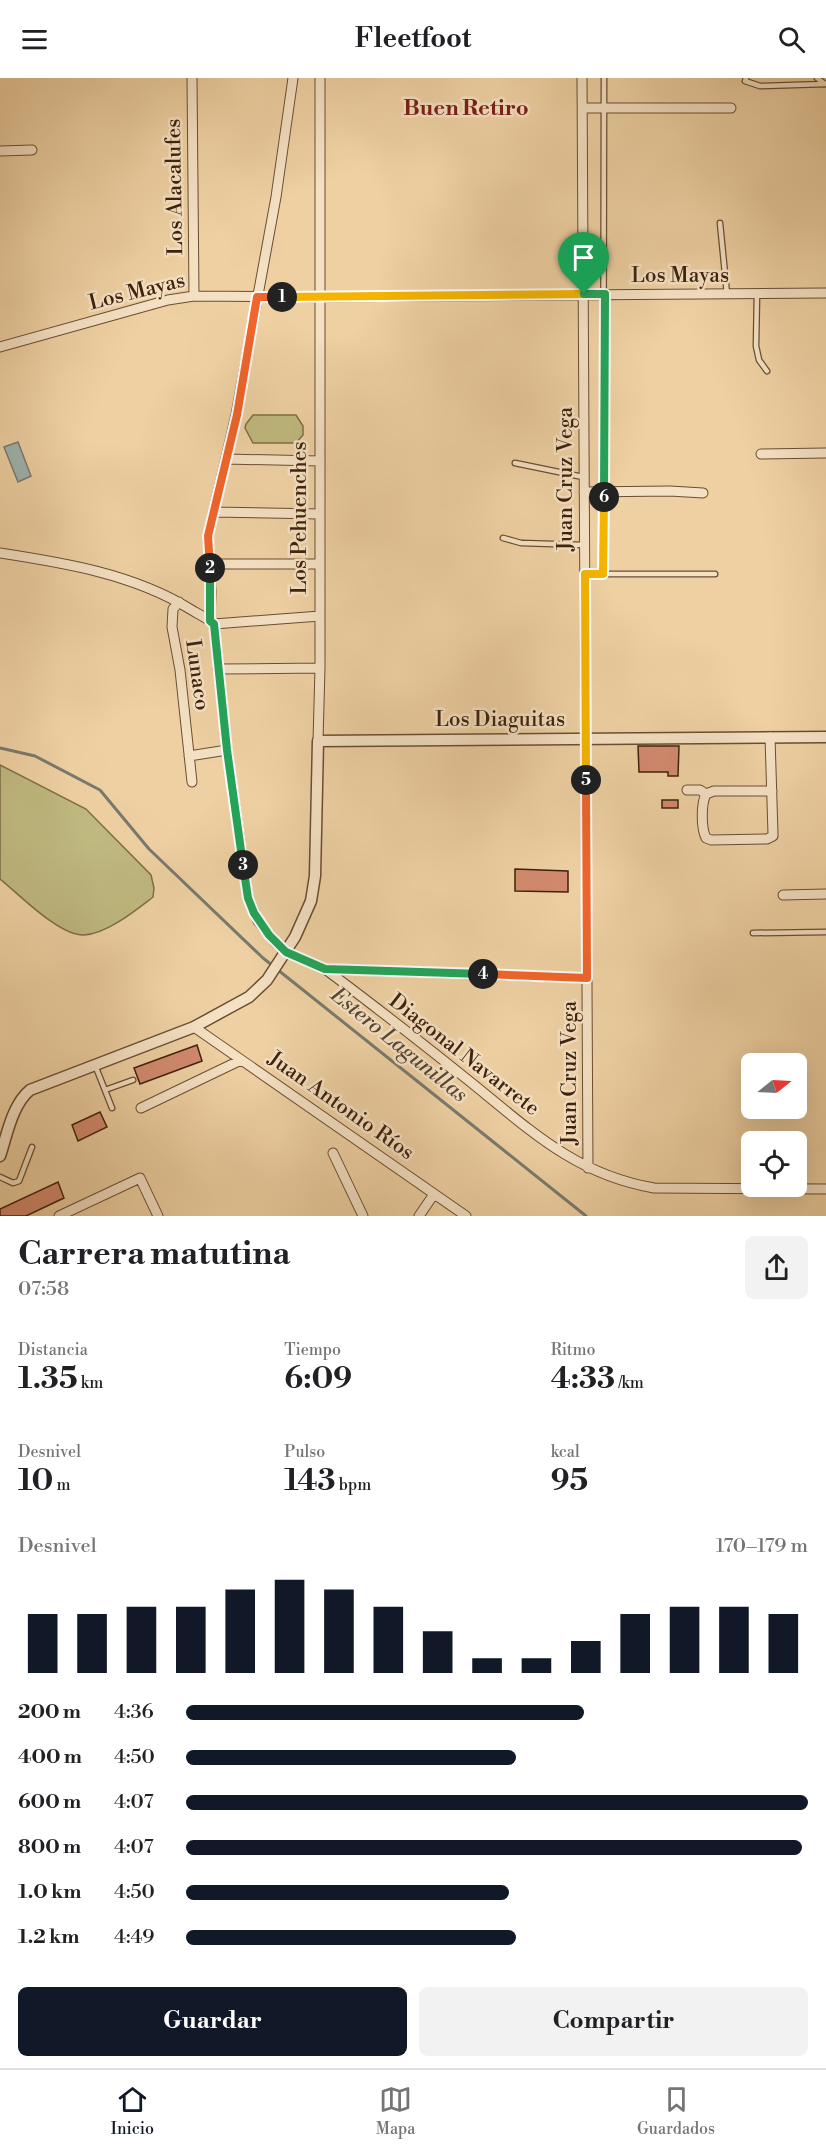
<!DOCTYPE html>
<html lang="es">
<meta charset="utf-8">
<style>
:root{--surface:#fff;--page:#f2f2f2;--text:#202124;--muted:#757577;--line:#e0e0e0;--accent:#111827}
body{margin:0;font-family:"Libre Bodoni",serif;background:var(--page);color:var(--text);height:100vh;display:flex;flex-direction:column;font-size:22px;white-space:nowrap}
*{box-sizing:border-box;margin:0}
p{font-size:20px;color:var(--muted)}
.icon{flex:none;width:33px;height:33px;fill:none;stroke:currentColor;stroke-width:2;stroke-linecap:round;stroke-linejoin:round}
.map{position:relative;height:1138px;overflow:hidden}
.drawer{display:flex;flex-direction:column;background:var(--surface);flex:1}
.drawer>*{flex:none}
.needle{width:39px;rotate:72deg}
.controls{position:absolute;left:741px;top:975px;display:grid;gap:12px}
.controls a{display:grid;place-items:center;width:66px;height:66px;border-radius:9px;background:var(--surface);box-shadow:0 6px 24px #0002;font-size:30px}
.pin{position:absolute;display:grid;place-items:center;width:51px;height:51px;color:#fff;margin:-62px -26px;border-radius:50% 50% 50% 0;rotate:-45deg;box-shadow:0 0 6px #0007}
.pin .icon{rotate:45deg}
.km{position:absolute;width:30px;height:30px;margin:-15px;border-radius:50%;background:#222;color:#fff;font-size:16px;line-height:30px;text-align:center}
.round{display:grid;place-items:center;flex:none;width:63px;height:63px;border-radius:9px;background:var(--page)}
.summary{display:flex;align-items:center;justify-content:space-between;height:102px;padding:0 18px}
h1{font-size:33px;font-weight:800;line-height:45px}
.figures{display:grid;grid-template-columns:repeat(3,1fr);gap:9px;height:102px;padding:6px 18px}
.figures div{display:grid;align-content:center}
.figures b{font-size:30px;font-weight:800}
.figures small{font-size:16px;font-weight:400}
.figures p{font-size:16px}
.chart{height:168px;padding:12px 18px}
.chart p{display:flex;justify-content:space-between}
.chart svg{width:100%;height:108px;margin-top:6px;stroke:var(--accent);stroke-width:6}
.action{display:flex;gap:12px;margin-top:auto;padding:12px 18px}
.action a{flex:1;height:69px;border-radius:9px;background:var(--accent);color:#fff;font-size:24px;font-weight:800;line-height:69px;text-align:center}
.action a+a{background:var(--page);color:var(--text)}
ul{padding:0 18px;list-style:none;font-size:20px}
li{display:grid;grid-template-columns:96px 72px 1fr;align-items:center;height:45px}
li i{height:15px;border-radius:8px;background:var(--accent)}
header{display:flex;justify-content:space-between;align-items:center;height:78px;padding:0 18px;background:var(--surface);font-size:27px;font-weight:800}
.dock{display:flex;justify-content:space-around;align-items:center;height:84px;border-top:2px solid var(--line);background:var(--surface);font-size:16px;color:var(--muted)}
.dock a{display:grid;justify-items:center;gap:3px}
.dock .current{color:var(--accent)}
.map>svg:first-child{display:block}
</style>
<header><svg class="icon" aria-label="menu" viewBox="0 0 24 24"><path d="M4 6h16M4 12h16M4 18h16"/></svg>Fleetfoot<svg class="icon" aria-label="search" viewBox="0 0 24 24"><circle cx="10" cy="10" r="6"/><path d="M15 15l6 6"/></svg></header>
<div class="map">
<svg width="826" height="1138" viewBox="0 0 826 1138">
<rect width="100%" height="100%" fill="#eed0a2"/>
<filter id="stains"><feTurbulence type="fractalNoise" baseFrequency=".00333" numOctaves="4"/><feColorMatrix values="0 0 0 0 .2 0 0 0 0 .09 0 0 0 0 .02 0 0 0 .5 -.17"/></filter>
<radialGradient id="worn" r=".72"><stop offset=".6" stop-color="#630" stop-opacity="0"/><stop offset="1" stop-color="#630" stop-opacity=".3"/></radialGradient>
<path fill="#bfb980" stroke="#7e6e46" stroke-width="1.5" d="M253,337H296L303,348V357L296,365H253L245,350L246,346Z
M0,687L86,731L151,797L154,810L153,819C136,832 107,856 84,857C59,858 19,816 0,801Z"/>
<path fill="#9eb4b1" stroke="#787a6f" stroke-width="1.5" d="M18,364L31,398L18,404L4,369Z"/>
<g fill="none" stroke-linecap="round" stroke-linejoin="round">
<path stroke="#787a6f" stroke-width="3" d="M0,670L35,678L100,712L149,771L263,880L586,1138"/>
</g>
<path fill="#d38a6f" stroke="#3e220d" stroke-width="1.5" d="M638,668H679L678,698H668V694H639Z
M662,722H678V730H662Z
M515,791L568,793V814L515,813Z
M197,967L202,983L140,1006L134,990Z
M100,1034L107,1049L78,1063L72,1047Z
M58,1104L64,1120L26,1138H0V1131Z"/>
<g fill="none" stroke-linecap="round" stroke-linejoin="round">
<g stroke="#6a4e32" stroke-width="7">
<path id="service" d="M746,0L745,3L760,8L826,6
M817,0L825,6
M720,145L727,216
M757,215L756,268L759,282L767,293
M515,385L583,399
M503,460L521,465L584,467
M585,496H715
M603,496L604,0
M753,855L826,854
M95,987L112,1030
M105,1012L133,1002
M0,1099L13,1105L19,1103L32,1069"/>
</g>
<g stroke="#6a4e32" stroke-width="11">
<path id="minor" d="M192,0L194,218
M582,0L588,1090
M583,30H731
M0,73L32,72
M0,269L168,222L194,218L319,219L826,215
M761,376L826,375
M226,381L320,383
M584,414L670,413L703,415
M214,434L320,436
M0,475C65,485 133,496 190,531C198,536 207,540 214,546L227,672L248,820L258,843L275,864L286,874L325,891C372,926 418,962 463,998C526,1048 572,1096 654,1110L826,1111
M210,486H320
M179,524L173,531L172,549L180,592L192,704
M210,543L211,514L208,458L236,337L276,119L293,0
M214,546L320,538
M218,591L320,590
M770,659L773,756V758L767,761L711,762L706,760C701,750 701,726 706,716L714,713H772
M318,663L320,590V0
M189,678L227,672
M687,712H700L706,716
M783,817L826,816
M325,891L587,900
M194,949L466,1138
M141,1030L241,982
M333,1075L363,1138
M59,1138L140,1100L158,1138
M419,1138L434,1116"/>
</g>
<g stroke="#6a4e32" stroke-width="13">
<path id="tertiary" d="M0,1078C7,1057 12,1027 30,1012L194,949L249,919L267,902L295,859L311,823L315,798L318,663L826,659"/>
</g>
<use href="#service" stroke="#f4e0c3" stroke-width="4.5"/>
<use href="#minor" stroke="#f4e0c3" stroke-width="9"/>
<use href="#tertiary" stroke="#f4e0c3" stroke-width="10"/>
</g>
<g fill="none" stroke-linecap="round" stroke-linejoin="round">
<g stroke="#fff" stroke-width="12">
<path id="split-1" d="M282,219L584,216"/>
</g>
<g stroke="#fff" stroke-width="12">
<path id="split-2" d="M210,490L208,458L237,337L257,219H282"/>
</g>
<g stroke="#fff" stroke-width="12">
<path id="split-3" d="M210,490V543L214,546L227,672L243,787"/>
</g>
<g stroke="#fff" stroke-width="12">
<path id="split-4" d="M243,787L248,820L254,835L269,857L286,874L325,891L483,896"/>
</g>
<g stroke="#fff" stroke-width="12">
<path id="split-5" d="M483,896L587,900L586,702"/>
</g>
<g stroke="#fff" stroke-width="12">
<path id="split-6" d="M586,702L585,496H603L604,419"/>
</g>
<g stroke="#fff" stroke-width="12">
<path id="split-7" d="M584,216H605L604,419"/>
</g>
<use href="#split-1" stroke="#f5b400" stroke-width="8"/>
<use href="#split-2" stroke="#f0652b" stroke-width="8"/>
<use href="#split-3" stroke="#22a559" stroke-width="8"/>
<use href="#split-4" stroke="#22a559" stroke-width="8"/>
<use href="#split-5" stroke="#f0652b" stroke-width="8"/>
<use href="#split-6" stroke="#f5b400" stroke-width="8"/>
<use href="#split-7" stroke="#22a559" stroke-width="8"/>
</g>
<g text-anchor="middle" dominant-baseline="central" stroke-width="5" stroke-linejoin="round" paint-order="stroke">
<g font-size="21" fill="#3e220d" stroke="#f4e0c3">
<text transform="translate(175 109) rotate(-91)">Los Alacalufes</text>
<text x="680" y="198">Los Mayas</text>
<text transform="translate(137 214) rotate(-14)">Los Mayas</text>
<text transform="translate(566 401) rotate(-90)">Juan Cruz Vega</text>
<text transform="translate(300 440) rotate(-90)">Los Pehuenches</text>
<text transform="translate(197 597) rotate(82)">Lunaco</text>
<text x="500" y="642">Los Diaguitas</text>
<text transform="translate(464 977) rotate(38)">Diagonal Navarrete</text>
<text transform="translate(570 995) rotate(-90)">Juan Cruz Vega</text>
<text transform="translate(341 1028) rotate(35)">Juan Antonio Ríos</text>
</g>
<g font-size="22" font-weight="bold" fill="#7a1f14" stroke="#f4e0c3">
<text x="466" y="30">Buen Retiro</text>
</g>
<g font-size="22" font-style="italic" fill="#564636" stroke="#f4e0c3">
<text transform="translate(399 967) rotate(39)">Estero Lagunillas</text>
</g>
</g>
<rect width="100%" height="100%" filter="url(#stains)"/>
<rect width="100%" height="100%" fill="url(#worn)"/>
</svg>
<div class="controls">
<a><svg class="needle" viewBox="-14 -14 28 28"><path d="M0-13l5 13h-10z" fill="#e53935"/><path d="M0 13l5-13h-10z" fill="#757577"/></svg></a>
<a><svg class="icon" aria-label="locate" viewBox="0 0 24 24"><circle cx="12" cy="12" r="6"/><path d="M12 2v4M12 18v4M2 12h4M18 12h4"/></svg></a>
</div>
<div class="pin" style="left:584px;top:216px;background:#1e9e55"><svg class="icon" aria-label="arrive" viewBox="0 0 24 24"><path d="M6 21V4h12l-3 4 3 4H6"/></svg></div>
<b class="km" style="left:282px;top:219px">1</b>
<b class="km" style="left:210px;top:490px">2</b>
<b class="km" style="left:243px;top:787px">3</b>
<b class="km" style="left:483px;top:896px">4</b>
<b class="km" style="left:586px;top:702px">5</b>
<b class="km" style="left:604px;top:419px">6</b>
</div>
<section class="drawer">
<div class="summary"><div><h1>Carrera matutina</h1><p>07:58</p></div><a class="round"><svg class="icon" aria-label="share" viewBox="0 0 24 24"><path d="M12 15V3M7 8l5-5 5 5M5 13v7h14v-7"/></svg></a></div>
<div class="figures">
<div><p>Distancia</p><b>1.35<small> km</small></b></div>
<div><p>Tiempo</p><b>6:09</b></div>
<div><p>Ritmo</p><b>4:33<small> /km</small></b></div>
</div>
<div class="figures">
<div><p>Desnivel</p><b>10<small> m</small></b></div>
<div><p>Pulso</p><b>143<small> bpm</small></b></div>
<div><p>kcal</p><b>95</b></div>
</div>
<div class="chart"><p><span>Desnivel</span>170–179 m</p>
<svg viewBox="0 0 160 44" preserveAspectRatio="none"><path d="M5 44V20M15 44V20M25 44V17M35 44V17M45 44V10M55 44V6M65 44V10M75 44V17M85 44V27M95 44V38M105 44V38M115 44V31M125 44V20M135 44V17M145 44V17M155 44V20"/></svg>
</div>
<ul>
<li><b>200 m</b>4:36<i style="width:64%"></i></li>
<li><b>400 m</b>4:50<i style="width:53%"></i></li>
<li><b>600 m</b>4:07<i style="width:100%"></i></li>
<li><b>800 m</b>4:07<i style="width:99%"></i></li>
<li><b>1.0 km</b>4:50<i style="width:52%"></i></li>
<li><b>1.2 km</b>4:49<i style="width:53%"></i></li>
</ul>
<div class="action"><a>Guardar</a><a>Compartir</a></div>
</section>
<nav class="dock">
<a class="current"><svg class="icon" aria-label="home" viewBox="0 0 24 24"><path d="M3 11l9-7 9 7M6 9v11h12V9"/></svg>Inicio</a>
<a><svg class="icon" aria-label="map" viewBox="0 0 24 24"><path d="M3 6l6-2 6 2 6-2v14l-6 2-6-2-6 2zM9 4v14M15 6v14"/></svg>Mapa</a>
<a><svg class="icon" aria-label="saved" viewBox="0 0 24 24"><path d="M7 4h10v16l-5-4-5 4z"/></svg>Guardados</a>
</nav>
